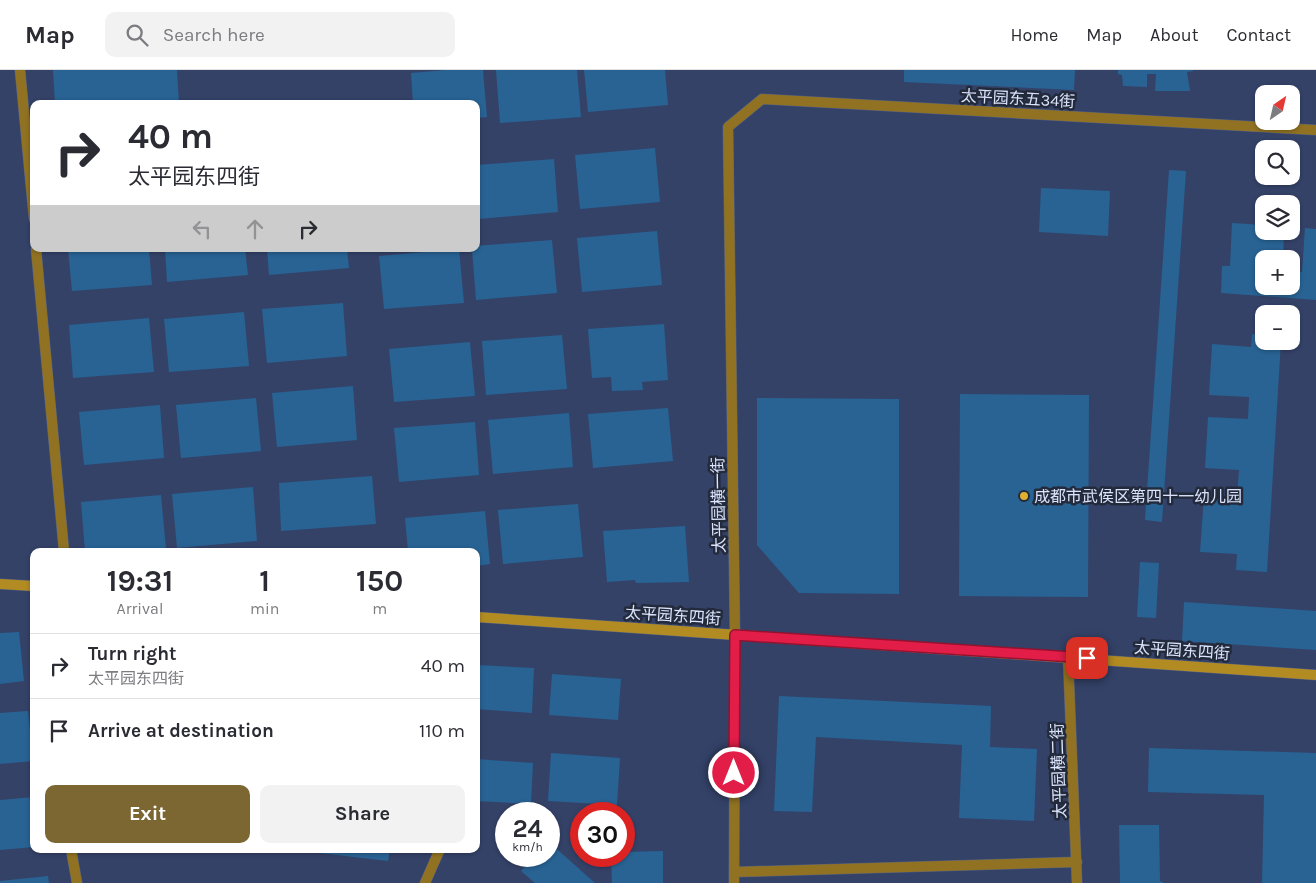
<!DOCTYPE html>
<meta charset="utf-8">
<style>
:root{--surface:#fff;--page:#f2f2f3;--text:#2b2b33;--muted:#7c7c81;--line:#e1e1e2;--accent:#7c6733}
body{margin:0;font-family:Karla,"Noto Sans SC",sans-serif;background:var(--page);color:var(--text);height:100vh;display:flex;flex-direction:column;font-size:19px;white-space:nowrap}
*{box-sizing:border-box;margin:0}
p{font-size:16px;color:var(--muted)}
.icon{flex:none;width:28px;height:28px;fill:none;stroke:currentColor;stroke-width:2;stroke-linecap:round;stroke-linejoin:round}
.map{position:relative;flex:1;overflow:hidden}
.sheet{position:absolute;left:30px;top:478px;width:450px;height:305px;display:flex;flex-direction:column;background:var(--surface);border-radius:10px;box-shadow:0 1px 4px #0004}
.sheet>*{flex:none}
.top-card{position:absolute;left:30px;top:30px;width:450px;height:152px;border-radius:10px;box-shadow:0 1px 4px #0004;background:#fff;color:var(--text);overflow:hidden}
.needle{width:32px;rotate:34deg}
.controls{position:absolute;left:1255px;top:15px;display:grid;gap:10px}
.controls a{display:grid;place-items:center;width:45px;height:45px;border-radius:10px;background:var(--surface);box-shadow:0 1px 4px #0004;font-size:25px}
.speed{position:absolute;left:495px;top:732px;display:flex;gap:10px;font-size:25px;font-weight:700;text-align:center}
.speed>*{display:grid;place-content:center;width:65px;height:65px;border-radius:50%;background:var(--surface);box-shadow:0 1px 4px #0004;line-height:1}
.speed small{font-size:12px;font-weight:400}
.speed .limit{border:8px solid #d22;background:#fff;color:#111}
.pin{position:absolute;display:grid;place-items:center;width:42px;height:42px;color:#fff;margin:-21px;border-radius:10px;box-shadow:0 2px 8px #0006}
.me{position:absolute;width:55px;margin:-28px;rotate:0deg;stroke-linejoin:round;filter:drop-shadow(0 0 4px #0008)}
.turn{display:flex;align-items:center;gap:18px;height:105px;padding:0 15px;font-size:22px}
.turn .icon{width:65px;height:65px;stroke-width:2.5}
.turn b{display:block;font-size:35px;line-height:42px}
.lanes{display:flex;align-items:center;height:48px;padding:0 15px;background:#0003;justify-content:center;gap:25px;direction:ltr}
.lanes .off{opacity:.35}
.eta{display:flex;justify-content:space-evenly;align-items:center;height:85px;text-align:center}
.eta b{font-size:30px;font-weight:700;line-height:35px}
.primary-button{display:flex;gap:10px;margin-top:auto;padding:10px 15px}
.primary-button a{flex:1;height:58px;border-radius:10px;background:var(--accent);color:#fff;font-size:20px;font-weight:700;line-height:58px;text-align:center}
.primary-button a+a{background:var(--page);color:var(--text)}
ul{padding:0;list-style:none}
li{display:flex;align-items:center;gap:15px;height:65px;padding:0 15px;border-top:1px solid var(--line)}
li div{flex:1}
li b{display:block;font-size:19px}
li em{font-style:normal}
header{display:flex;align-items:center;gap:30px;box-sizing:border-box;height:70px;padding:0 25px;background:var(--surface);border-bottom:1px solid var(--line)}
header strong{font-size:24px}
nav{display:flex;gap:28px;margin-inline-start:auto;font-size:18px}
.search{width:350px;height:45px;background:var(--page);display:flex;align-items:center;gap:12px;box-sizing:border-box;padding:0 18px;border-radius:10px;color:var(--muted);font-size:19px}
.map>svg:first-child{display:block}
</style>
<header>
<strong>Map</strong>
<div class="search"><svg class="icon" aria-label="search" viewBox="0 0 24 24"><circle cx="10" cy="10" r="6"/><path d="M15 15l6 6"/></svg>Search here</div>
<nav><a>Home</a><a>Map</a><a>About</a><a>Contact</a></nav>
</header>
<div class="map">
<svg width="1316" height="813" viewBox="0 0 1316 813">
<rect width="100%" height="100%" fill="#344268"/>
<path fill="#286394" d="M53 0H177L179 34H55Z
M446 0H483L487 47 476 48V34H413L411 3Z
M496 0H577L581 47 500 53Z
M584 0H665L668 35 588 42Z
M904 0H1075L1074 20 904 12Z
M1118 0H1193V1L1187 2 1190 21H1155L1156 4H1147V17L1123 16 1122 5 1118 4Z
M655 78 660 132 580 139 575 85Z
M554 89 558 142 478 149 476 95Z
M1169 100 1186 101 1162 452 1145 450Z
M1041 118 1110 121 1108 166 1039 162Z
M1232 153 1264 155V161H1284L1283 189H1264V216H1291V201L1302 202 1305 158 1316 159V230L1221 223 1222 196H1230Z
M657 161 662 215 582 222 577 168Z
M552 170 557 223 476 230 472 179H476V176Z
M68 179H149L152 215 72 221Z
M165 179H245L248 205 167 212Z
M267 179H347L349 198 269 205Z
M459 179 464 233 384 239 379 186Z
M343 233 347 286 267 293 262 239Z
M244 242 249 296 169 302 164 249Z
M149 248 154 302 73 308 69 255Z
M664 254 668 310 642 312 643 320 612 321 611 307 592 308 588 259Z
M1252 264 1264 265V271H1281L1267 502 1236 500 1237 484 1200 482 1204 427 1237 428 1239 400 1205 398 1208 347 1248 349 1249 327 1209 325 1212 274 1251 277Z
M562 265 567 319 486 325 482 271Z
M470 272 475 326 394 332 389 279Z
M353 316 357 370 277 377 272 323Z
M960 324 1089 325 1088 527 959 526Z
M256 328 261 381 181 388 176 335Z
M757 328 899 329V524L799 523 757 475Z
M160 335 164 388 84 395 79 342Z
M668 338 673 391 593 398 588 344Z
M569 343 573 397 493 404 488 350Z
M475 352 479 405 399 412 394 358Z
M372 406 376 454 281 461 279 413Z
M253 417 257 471 177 478 172 424Z
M161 425 166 479 85 481 81 432Z
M578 434 583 487 503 494 498 440Z
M485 441 490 494 476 496V481H408L405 448Z
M685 456 689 512 636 513 635 510 607 512 603 461Z
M1140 492 1159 493 1156 548 1137 547Z
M1184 532 1316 541V580L1182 571Z
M19 562 24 611 0 614V563Z
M476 595 534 598 532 643 476 639Z
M552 604 621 609 618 650 549 645Z
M779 626 991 636 990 677 1037 679 1034 751 959 748 962 675 816 667 812 742 774 741Z
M28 641 33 691 0 694V643Z
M1149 678 1316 683V813H1262L1264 725 1148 722Z
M551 683 620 688 617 735 548 731Z
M476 689 533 693 531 734 476 731Z
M34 727V777L0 780V730Z
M1119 755H1159L1160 811 1164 813H1120Z
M549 772 595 813H535L521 801 534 786H549Z
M155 779H168V781Z
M271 779H287V782Z
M311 779H390L388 791 311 782Z
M663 781V813H612L611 786H624V782Z
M48 806 49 813H0V811Z"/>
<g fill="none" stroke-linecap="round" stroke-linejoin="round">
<defs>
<path id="street" d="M20 0 34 149
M36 179 64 481
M1068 587 1077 813
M71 779 77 813
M734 802 1077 792
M425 813 440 779
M734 813 735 565 728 57 762 29 1316 60"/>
<path id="secondary" d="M0 514 34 516
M476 547 1316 605"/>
</defs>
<use href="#street" stroke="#525f83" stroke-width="11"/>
<use href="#secondary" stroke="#525f83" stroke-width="11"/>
<use href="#street" stroke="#907222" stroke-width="10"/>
<use href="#secondary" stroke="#b28c23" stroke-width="10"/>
</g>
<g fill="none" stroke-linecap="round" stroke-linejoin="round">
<defs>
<path id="route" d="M734 703 735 565 1087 588"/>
</defs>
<use href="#route" stroke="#92132f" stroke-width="12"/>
<use href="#route" stroke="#e11d48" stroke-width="9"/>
</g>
<circle fill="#deb133" stroke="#232a3b" stroke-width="2" cx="1024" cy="426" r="5"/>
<g text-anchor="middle" stroke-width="5" stroke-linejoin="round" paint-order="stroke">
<g font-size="16" fill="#dae4fc" stroke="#232a3b">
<text transform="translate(1018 28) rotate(3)" y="6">太平园东五34街</text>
<text transform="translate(718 435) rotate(-91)" y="6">太平园横一街</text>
<text transform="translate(673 545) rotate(4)" y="6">太平园东四街</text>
<text transform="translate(1182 580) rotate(4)" y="6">太平园东四街</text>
<text transform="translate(1058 701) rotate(-92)" y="6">太平园横二街</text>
</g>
<g font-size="16" fill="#dae4fc" stroke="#232a3b" text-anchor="start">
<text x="1034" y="432">成都市武侯区第四十一幼儿园</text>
</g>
</g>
</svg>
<div class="controls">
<a><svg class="needle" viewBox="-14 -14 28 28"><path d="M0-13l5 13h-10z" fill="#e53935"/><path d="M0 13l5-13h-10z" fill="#7c7c81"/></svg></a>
<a><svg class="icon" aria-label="search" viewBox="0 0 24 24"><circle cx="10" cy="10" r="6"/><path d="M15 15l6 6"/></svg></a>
<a><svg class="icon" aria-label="layers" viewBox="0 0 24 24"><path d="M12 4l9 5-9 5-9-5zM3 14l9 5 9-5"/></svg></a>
<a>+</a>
<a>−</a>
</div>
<div class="speed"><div>24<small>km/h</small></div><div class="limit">30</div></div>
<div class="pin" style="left:1087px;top:588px;background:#d93025"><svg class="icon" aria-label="arrive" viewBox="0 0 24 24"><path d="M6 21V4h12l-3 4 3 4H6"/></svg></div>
<svg class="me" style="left:734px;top:703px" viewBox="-20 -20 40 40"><circle r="17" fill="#e11d48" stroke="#fff" stroke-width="3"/><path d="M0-11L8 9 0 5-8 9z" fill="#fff"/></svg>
<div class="top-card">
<div class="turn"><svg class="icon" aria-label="right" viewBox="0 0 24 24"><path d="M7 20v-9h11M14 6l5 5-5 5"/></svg><div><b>40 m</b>太平园东四街</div></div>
<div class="lanes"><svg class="icon off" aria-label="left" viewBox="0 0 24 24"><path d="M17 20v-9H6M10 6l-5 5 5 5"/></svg><svg class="icon off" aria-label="ahead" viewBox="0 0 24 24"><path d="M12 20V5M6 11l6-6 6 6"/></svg><svg class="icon" aria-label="right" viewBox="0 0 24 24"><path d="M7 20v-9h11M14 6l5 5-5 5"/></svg></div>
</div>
<section class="sheet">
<div class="eta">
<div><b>19:31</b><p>Arrival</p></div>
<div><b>1</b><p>min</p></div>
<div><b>150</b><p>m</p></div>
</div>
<ul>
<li><svg class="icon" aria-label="right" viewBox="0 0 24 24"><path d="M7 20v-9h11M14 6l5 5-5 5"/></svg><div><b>Turn right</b><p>太平园东四街</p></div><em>40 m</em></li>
<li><svg class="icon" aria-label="arrive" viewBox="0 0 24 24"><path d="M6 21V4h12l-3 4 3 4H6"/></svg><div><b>Arrive at destination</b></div><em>110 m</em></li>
</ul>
<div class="primary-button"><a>Exit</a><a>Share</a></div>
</section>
</div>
